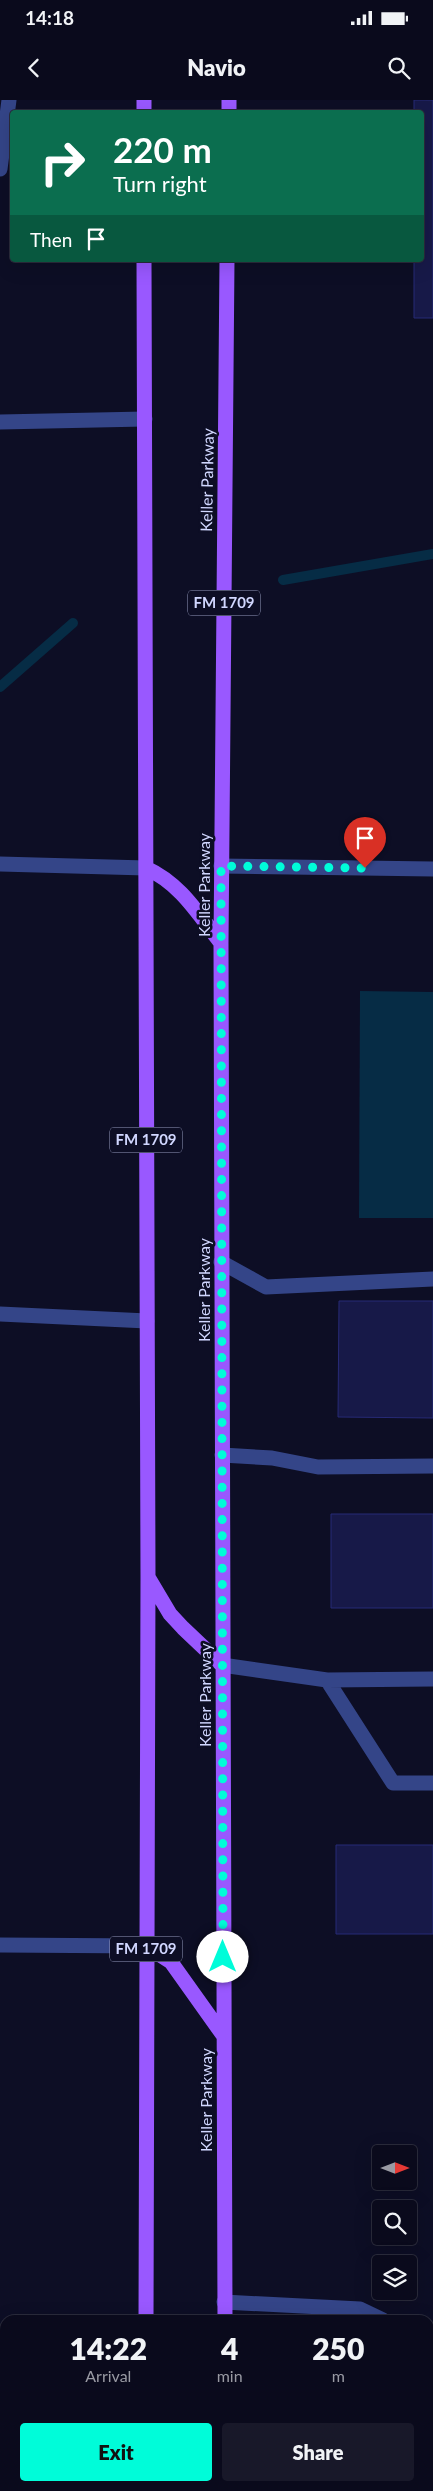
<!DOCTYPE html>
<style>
:root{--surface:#0a0a1c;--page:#181829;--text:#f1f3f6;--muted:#999aa3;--line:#2a2b3b;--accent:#00fcd9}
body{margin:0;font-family:Lato,sans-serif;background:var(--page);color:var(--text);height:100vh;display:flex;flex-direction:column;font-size:19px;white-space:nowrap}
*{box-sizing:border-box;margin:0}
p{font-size:16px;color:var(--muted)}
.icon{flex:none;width:28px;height:28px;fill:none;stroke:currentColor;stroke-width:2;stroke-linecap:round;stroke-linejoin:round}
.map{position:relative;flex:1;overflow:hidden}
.details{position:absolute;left:0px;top:2215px;width:434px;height:176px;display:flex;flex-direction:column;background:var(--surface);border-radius:15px 15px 0 0;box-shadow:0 5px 20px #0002,0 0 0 1px var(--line)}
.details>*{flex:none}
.banner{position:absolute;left:10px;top:10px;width:414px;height:152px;border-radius:5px;box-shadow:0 5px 20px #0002,0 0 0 1px var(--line);background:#0b6e4f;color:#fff;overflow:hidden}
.needle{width:32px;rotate:90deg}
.controls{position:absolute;left:372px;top:2045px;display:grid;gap:10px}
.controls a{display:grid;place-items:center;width:45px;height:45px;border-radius:5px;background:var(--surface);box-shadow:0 5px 20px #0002,0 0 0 1px var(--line);font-size:25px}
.pin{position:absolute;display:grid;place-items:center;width:42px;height:42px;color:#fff;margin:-51px -21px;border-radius:50% 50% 50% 0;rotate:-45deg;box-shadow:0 0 5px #0007}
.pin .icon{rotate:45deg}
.me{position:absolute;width:55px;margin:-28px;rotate:0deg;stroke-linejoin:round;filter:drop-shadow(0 0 4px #0008)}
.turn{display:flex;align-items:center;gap:18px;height:105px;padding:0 20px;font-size:22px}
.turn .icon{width:65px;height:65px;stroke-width:2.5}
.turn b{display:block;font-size:35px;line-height:42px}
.then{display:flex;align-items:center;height:48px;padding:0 20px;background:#0003;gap:10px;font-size:19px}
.eta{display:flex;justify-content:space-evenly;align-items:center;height:85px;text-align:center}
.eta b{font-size:30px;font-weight:800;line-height:35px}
.cta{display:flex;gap:10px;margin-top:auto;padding:10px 20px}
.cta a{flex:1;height:58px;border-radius:5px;background:var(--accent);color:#111;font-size:20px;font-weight:800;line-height:58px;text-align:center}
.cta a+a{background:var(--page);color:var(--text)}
.status{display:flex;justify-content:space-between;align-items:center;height:35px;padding:0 25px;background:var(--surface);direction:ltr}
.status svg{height:14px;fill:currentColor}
header{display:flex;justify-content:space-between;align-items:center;height:65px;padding:0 20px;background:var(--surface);font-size:22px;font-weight:800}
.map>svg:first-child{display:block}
</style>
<div class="status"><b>14:18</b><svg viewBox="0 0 49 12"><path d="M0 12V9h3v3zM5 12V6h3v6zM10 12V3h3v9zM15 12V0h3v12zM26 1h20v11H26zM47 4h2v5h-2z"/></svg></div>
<header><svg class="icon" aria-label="back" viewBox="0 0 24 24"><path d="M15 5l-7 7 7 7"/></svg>Navio<svg class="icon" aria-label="search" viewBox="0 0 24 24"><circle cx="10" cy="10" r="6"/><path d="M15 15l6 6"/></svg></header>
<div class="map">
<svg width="433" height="2391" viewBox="0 0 433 2391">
<rect width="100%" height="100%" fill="#0d0e25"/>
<path fill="#062c45" d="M360 891 433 892V1118H359Z"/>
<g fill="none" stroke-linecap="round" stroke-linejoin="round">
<path stroke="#062c45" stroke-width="10" d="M283 480 433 454
M0 587 73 523"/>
</g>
<path fill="#171948" stroke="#272a76" d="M414 0H433V218H414V160H421V12H414Z
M339 1201H433V1318L338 1317Z
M331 1414H433V1508H331Z
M336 1745H433V1834H336Z
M431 2273H433V2352H431Z"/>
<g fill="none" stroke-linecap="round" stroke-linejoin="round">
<path stroke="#344588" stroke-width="15" d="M0 69 9 0
M0 322 145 319
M0 764 146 768
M221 766 433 769
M221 1162 266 1187 433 1179
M0 1214 147 1221
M222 1355 272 1358 318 1367 433 1366
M222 1565 327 1580 433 1579
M327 1580 393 1683H433
M0 1845 146 1846
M224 2202 360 2209 383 2220
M429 2241 433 2242
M0 2281H5
M429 2382H433
M385 2386V2391"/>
<path stroke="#9958ff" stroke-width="15" d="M144 0V12
M229 12V0
M144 160 148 1477 146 2220
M146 768C181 784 198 814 221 843
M148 1477 170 1514 183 1528 222 1565
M146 1846 171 1862 223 1935
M225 2220 221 843 227 160
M150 2386V2391
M230 2386V2391"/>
</g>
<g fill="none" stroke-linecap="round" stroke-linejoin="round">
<path stroke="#00fcd9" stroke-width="9" stroke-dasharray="0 16.2" d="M223 1857 221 766 365 768"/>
</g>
<g text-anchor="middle" stroke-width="5" stroke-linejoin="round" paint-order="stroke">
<g fill="#0d0e25" stroke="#969bbe" stroke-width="1">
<rect x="188" y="490.5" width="72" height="25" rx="4"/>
<rect x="110" y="1027.5" width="72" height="25" rx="4"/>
<rect x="110" y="1836.5" width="72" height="25" rx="4"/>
</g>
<g font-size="15" font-weight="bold" fill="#d1d7ff">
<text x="224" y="508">FM 1709</text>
<text x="146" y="1045">FM 1709</text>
<text x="146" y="1854">FM 1709</text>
</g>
<g font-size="16" fill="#d1d7ff" stroke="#0d0e25">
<text transform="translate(207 380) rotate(-89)" y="6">Keller Parkway</text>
<text transform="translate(204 785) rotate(-90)" y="6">Keller Parkway</text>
<text transform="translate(204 1190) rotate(-90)" y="6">Keller Parkway</text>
<text transform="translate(205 1595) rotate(-90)" y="6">Keller Parkway</text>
<text transform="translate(206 2000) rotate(-90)" y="6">Keller Parkway</text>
</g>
</g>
</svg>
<div class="controls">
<a><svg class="needle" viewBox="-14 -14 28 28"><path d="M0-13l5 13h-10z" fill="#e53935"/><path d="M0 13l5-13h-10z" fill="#999aa3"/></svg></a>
<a><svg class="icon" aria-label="search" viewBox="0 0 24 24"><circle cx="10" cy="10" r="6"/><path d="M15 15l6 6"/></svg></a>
<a><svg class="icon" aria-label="layers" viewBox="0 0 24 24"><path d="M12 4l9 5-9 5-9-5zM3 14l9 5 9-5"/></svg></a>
</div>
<div class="pin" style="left:365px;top:768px;background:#d93025"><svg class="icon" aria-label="arrive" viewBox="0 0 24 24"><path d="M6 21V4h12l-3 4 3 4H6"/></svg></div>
<svg class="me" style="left:223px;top:1857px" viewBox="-20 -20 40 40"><circle r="19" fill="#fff"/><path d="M0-13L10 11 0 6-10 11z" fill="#00fcd9"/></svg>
<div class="banner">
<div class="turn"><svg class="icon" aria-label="right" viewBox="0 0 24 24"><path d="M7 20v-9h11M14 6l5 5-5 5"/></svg><div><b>220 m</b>Turn right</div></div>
<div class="then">Then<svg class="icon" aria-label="arrive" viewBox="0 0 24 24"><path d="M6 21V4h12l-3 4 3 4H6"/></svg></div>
</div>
<section class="details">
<div class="eta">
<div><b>14:22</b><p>Arrival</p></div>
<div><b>4</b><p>min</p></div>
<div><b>250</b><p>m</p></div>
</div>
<div class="cta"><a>Exit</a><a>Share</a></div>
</section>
</div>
